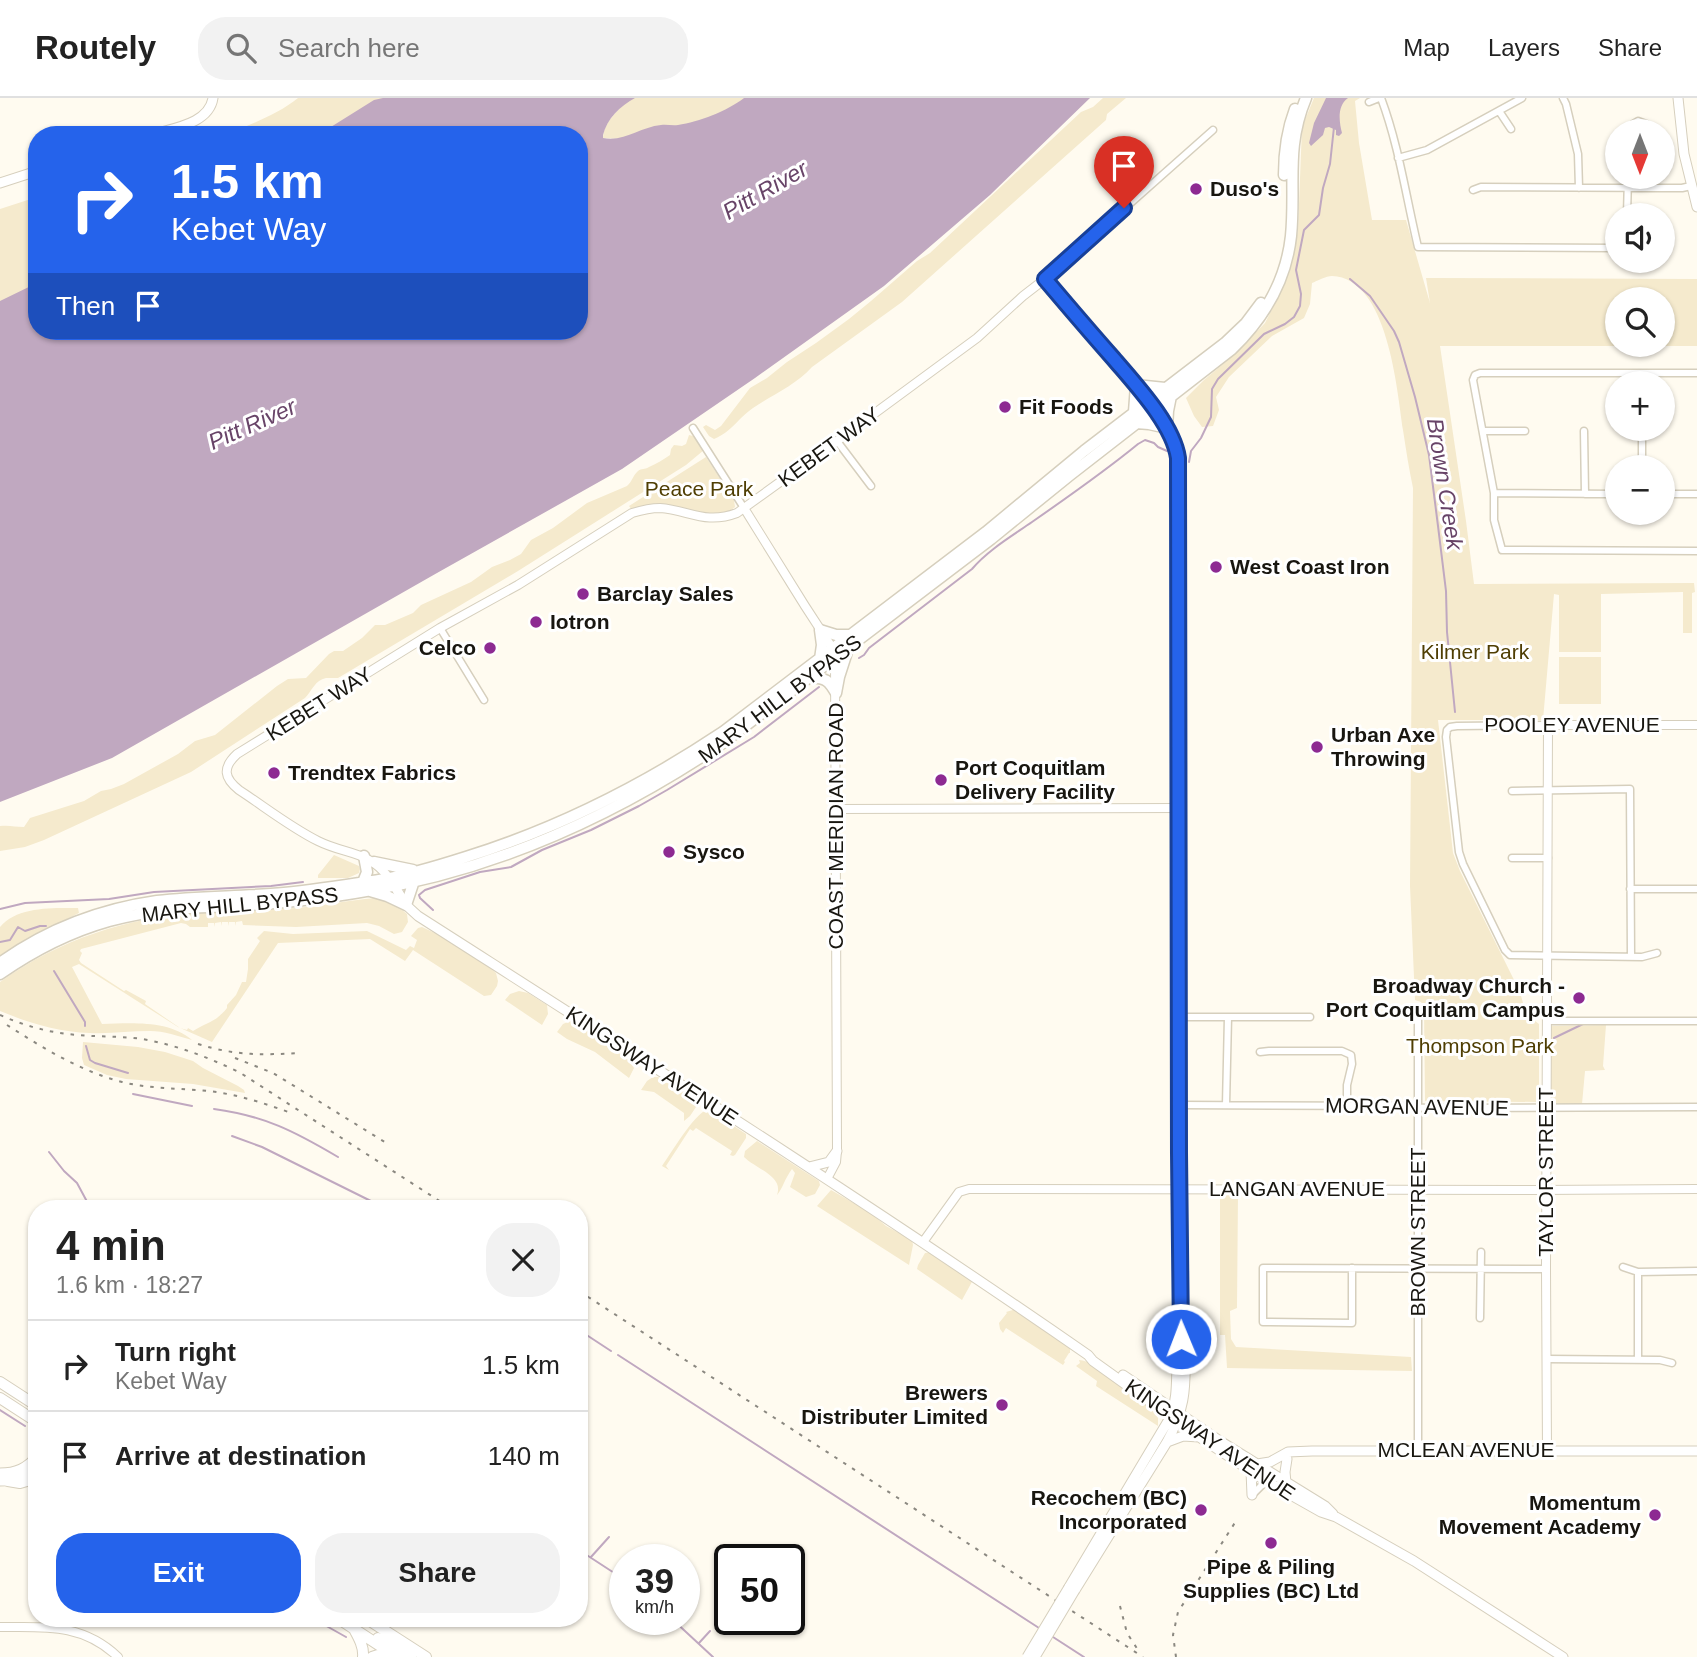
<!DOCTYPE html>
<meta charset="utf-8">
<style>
:root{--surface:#fff;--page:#f2f2f2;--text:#222;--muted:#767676;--line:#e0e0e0;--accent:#2563eb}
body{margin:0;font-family:Arial,sans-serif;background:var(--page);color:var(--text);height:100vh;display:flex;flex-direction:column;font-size:26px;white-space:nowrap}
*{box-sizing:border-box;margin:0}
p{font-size:23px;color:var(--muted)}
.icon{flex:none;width:38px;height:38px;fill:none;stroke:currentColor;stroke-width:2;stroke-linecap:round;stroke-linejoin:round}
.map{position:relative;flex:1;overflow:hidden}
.panel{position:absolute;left:28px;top:1102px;width:560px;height:427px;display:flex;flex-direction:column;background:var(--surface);border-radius:28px;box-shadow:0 2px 5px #0004}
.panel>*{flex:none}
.guide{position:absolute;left:28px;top:28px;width:560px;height:214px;border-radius:28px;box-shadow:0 2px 5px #0004;background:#2563eb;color:#fff;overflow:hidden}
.needle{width:46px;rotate:180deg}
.controls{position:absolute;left:1605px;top:21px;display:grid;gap:14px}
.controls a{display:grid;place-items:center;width:70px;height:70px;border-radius:50%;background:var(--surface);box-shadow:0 2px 5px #0004;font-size:35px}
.speed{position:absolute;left:609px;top:1446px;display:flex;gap:14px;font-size:35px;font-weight:700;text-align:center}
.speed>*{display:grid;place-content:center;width:91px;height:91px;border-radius:50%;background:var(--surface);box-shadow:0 2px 5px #0004;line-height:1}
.speed small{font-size:18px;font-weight:400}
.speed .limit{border:4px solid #111;border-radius:10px;background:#fff;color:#111}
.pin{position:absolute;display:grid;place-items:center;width:60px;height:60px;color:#fff;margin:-72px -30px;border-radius:50% 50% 50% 0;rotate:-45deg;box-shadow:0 0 7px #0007}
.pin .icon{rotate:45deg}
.me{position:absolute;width:77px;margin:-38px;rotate:359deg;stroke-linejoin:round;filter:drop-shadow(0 0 5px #0008)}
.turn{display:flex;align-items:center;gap:24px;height:147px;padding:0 28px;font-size:32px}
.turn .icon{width:91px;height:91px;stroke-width:2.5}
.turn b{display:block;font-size:49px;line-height:60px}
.then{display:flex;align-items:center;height:66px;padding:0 28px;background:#0003;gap:14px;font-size:26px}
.round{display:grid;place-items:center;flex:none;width:74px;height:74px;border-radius:28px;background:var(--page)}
.head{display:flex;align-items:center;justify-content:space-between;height:119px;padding:0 28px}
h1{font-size:42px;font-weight:700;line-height:52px}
.cta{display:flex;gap:14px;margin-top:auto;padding:14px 28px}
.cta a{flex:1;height:80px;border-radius:28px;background:var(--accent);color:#fff;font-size:28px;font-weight:700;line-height:80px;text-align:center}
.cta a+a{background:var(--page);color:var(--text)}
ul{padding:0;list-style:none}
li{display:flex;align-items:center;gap:21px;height:91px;padding:0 28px;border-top:2px solid var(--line)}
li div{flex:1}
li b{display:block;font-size:26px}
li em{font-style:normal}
header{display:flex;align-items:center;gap:42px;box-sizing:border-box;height:98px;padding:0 35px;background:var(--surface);border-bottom:2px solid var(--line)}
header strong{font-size:33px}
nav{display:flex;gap:38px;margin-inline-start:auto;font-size:24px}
.search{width:490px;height:63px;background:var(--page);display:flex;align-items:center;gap:18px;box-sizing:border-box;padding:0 24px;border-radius:28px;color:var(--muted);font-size:26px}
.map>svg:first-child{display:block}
</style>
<header>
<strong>Routely</strong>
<div class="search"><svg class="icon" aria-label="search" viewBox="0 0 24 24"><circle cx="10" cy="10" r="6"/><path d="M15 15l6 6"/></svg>Search here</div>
<nav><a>Map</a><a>Layers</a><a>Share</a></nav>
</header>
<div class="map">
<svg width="1697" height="1559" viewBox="0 0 1697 1559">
<rect width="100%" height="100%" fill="#fffbf0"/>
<path fill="#f5eacd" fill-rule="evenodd" d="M298 0H398L336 37H224C249 27 277 17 298 0Z
M629 0H764L670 34 620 41 603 40C604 22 619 13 629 0Z
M1103 0H1126L1107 16 1106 22 902 204 812 269C796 287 772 297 753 310 738 320 733 333 714 341L709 338 703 329 706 327 715 332 721 328 750 290 767 280 787 264 816 245 849 221 871 203 917 163 930 155 1081 14 1093 9Z
M1314 0H1360L1355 3 1359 45 1372 122H1406L1430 205 1426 180 1697 181V248H1440L1466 423 1474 486 1694 485 1695 494 1692 495V535H1683V494L1601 496V554H1559V497L1554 496 1543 622H1438L1453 755 1460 773 1520 894 1526 916 1539 926V1004L1425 1003 1424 909 1421 904 1415 902 1410 788 1413 390C1409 371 1406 352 1403 332 1397 291 1388 180 1332 178 1326 178 1317 183 1312 185L1310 206 1304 220 1272 238 1229 279 1216 299 1219 312 1213 328 1202 329 1194 318 1186 300 1204 282 1235 256 1265 225 1284 187 1290 171 1298 132 1302 29ZM1617 201H1662L1663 223 1664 230 1662 233V247H1617Z
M37 99V196L0 215V111Z
M689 337 697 339 704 352 686 367 518 473 338 580C334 580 330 580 326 580 315 582 312 593 305 600L191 674 44 742 25 749 0 753V728C10 727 15 729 24 729L30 720 84 703 101 693 111 691 124 686 178 656 195 643 215 637 277 588 288 581 306 580 329 556 334 553H343L362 540 375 527H385L413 515 421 507 471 484 492 469 510 462 521 456 531 442 553 430 587 405 627 388C632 384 633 377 638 373 642 370 644 372 649 369 656 366 663 362 670 357L671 351 674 347 682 348 686 346Z
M706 359 734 402 735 409C714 428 678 404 653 406 646 406 638 410 632 412L629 408Z
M1559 559H1601V606H1559Z
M334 757 359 768 360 771 359 775 348 780H318V777Z
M375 800 394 805 407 816 408 824 402 834 394 836 379 828 367 825 296 829 243 827 242 823 236 824V828L235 824H229V828L228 824H222V828L221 824 215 825V829L214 825H208V829H190L186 826 181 825 81 851 80 853 82 855 79 862 81 865 124 893 126 892 146 903 145 906 180 930 187 932 188 930 193 933C207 924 215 925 227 910V907L236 897 242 884H246L248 871V861L260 843 257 840 264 833 293 836 367 833 406 852 410 848 414 850 417 842 411 838 418 830 422 829 439 837 489 869 496 875 498 883 497 888 491 897 484 898 413 852 405 863 370 841 278 845 212 944 178 929 79 866 72 869 102 926C132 925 169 922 192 942 178 938 164 933 150 933 130 933 110 936 90 935 58 934 29 925 0 913V884C60 841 127 820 199 814 231 812 264 812 296 810 322 808 349 802 375 800Z
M78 810 79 815 35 837 0 858V829C17 808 54 810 78 810Z
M519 893 528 895 547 907 548 916 542 927 505 902 510 896Z
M570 923 575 925 623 955 634 970 629 980 595 954 567 941 557 934 563 926Z
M1606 927 1603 968 1605 972 1585 973 1582 1006 1551 1005V928Z
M83 944 138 949 165 954 193 963 203 970 238 988 244 992 245 995 193 986 126 981 107 977 84 967 82 960Z
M653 979H658C671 987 689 995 696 1009L690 1018 684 1023V1015L654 994 641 992 647 983Z
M708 1011 746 1036V1040L735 1057 733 1058 730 1057 732 1053 696 1030 693 1033 690 1031 666 1068 669 1072 662 1068C672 1054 693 1017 708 1011Z
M757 1043 819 1083 820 1087 815 1096 806 1099 790 1089 795 1075 792 1071C785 1080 782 1092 777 1097 784 1078 756 1071 744 1059L745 1053Z
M831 1092 871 1115 886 1128 912 1142 913 1147 909 1167 817 1108Z
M1220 1096H1238L1237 1210 1230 1213 1231 1241 1236 1249 1411 1259 1412 1273 1227 1270 1225 1237H1220Z
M931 1154 973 1182 962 1202 917 1171 918 1167 925 1155Z
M1016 1211 1070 1250V1255H1069L1064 1263 1065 1264 1063 1267 1006 1230 1003 1235 1000 1231 999 1225 1007 1215 1006 1214Z
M1079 1262C1097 1262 1138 1301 1154 1314L1158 1320V1328L1096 1288 1097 1283 1076 1268 1080 1265Z"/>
<path fill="#c0a8c0" d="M383 0H635C620 8 607 21 603 37V40C625 44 640 29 661 27 667 26 672 28 678 27 699 24 727 13 744 0H1090L990 97 884 188 755 280 622 371 437 475 112 660 0 704V203L37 185V233H579V37H318L374 2Z
M1326 0H1348C1337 8 1339 23 1342 35L1339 38 1336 37V32L1329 29 1325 30 1323 37 1311 48 1309 45 1314 25Z"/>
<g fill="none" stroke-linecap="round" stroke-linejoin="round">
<path stroke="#c0a8c0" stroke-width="2" d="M1350 181 1370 198 1394 233 1399 244 1415 299 1429 357 1438 428 1446 493 1447 534 1455 614
M1189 364 1191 353 1201 340 1211 319 1212 291 1218 281 1264 236 1285 226 1294 219 1300 208 1301 196 1296 172 1304 132 1319 117 1323 90 1330 66 1334 29
M859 560 864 557 869 550 972 471C988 452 1012 438 1032 424 1068 399 1104 374 1138 346L1145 342 1154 345 1158 349 1167 353
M0 811 25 805 109 801 154 794 271 788 303 784
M433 812 420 800 419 797 425 792 480 774 511 769 542 752 591 732 639 708 667 692 754 639 819 589
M0 844 10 842 18 829 25 833 40 828H46
M54 873 85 924V928
M1554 940 1583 926
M86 948 90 962 95 965 128 975
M133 996 192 1008
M214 1011C265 1018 294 1033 338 1059
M232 1038 262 1049 387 1111
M49 1054 64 1073 77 1085 91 1111
M579 1232 611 1253
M618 1257 1039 1530
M0 1312 25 1328
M579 1452 625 1482
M591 1459 609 1439
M314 1521 346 1539
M672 1521 713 1559
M1053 1539 1084 1559
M699 1545 710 1533"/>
<defs>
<path id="minor" d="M1381 0C1399 48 1406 99 1418 149L1617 150
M1563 0 1566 6 1578 56 1579 90
M1369 4 1379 0
M1499 13 1511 31
M1633 33V26L1638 23 1646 26V31L1643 33
M1398 60 1427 52 1522 0
M1473 92 1481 89 1682 90 1691 88
M1627 117 1628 79
M1045 181 1213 32
M1697 275H1480L1475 277 1473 282 1494 395V422L1502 452 1697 453
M693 330 744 410
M1483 333H1525
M1584 333 1585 396
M1642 333V369
M837 343 871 388
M1494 395 1617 396
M1662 396H1697
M440 530 484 602
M1548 627 1457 628 1450 629 1447 632 1446 639 1459 754 1463 766 1505 852 1510 857 1642 859 1657 855
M1512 693 1630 691 1631 859
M1512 760H1548
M1630 791H1697
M1418 915V1353
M1179 919H1310
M1547 923H1697
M1260 954 1269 953H1342L1351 957 1352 966 1347 987V1008
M1179 1007 1410 1008 1425 1010 1697 1009
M1226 1007 1228 919
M1623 1169 1638 1174 1697 1173
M1352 1170V1225L1263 1224V1170L1546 1171
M1480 1220 1481 1154
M1547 1261 1660 1262 1672 1265
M1638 1262V1174
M1252 1397 1266 1383"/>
<path id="tertiary" d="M744 410 805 508 833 551 835 561 837 1053 836 1064 827 1081
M836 711 1179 710
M389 780C368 752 346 757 318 743 290 729 265 709 239 692 224 680 222 670 237 656L440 530 518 487 632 415C642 412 650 410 660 410 689 412 705 427 737 415L837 343 977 240 1023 198 1045 181 1136 287 1148 303
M923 1144 959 1094 969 1091 1537 1092 1697 1091
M1547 1352 1546 1171 1548 627H1697
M0 1529C44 1529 83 1525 118 1559"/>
<path id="secondary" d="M1678 0 1684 56 1697 109
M151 37C173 30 209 26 213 0
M0 85 37 73
M392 784 406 807 418 818C643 962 869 1105 1088 1257L1093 1263 1199 1339 1266 1383 1321 1414 1336 1419 1414 1463 1563 1559
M809 1069 829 1064 837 1053
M1123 1277 1220 1343 1325 1408 1333 1416
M1167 1344 1183 1338 1199 1339
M1257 1366 1270 1364 1288 1354 1312 1353H1697
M1251 1373 1252 1397
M0 1375C16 1375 27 1370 37 1358
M0 1383C15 1383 25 1380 37 1371
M1286 1385 1285 1374 1287 1361
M1069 1489 1171 1318C1180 1293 1174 1268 1180 1243
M1075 1492 1167 1344C1184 1313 1186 1293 1185 1258 1184 1249 1181 1240 1180 1231L1179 366C1177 342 1164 326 1151 307"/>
<path id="primary" d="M0 1284 37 1308
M0 1300 37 1324
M8 1383 20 1385 37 1380
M339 1521 397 1559
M367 1521 426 1559
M354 1531C359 1540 364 1549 363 1559
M378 1540 411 1559
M372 1559 381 1556H392"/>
<path id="trunk" d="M1284 77C1284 54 1287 32 1295 11
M1134 314 1136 287 1165 290
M1136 325 1149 326 1167 330 1168 313 1171 298
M820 561 822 547 820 532 836 537H851
M811 579C826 581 828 581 836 595
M836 595 839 579 848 551
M374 764 413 772
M363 784 367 774 364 758
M370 793 387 798 406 807 414 783
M0 865C46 832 101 811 157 803 199 798 242 799 284 795 316 792 347 787 379 782 408 777 438 768 466 759 559 730 642 688 723 634L986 434 1084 353 1225 245 1246 225 1261 205
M0 876C33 853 70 834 109 823 155 810 203 809 250 807 289 804 327 800 366 793 496 772 616 717 724 644L991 441 1070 377 1232 251C1264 220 1286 184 1291 138 1296 88 1285 50 1306 0"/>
</defs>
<use href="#minor" stroke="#d6cfbd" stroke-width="9"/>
<use href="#tertiary" stroke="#d6cfbd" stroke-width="10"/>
<use href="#secondary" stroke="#d6cfbd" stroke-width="11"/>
<use href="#primary" stroke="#d6cfbd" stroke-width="12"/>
<use href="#trunk" stroke="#d6cfbd" stroke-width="13"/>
<use href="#minor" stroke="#fff" stroke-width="6"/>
<use href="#tertiary" stroke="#fff" stroke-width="8"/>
<use href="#secondary" stroke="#fff" stroke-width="9"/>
<use href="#primary" stroke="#fff" stroke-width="10"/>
<use href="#trunk" stroke="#fff" stroke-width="10"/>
<path stroke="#8b8880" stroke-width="2" stroke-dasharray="3.5 7" stroke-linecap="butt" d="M0 917C25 928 50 935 78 937 99 939 121 938 142 941 177 947 207 959 239 974L452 1111
M7 927C43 950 80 973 122 984 150 991 179 990 208 993 236 996 264 1005 291 1015
M198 946C237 958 262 957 301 955
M235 960 273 975 388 1046
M579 1193 1143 1559
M1120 1508 1127 1535 1138 1552
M1176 1559 1173 1537 1178 1514 1236 1423"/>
<defs>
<path id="secondary-bridge" d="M1027 1559 1069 1489
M1035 1559 1075 1492"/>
</defs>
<use href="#secondary-bridge" stroke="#d6cfbd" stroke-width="11" stroke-linecap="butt"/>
<use href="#secondary-bridge" stroke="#fff" stroke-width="9"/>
</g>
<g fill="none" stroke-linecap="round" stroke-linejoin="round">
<defs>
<path id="route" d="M1124 110 1045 181C1067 207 1090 234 1113 260 1135 286 1173 326 1178 360L1179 1055 1181 1241"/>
</defs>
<use href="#route" stroke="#184099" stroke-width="18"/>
<use href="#route" stroke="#2563eb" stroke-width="12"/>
</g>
<g fill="#8d2a92" stroke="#fff" stroke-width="2.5">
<circle cx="1196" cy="91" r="7"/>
<circle cx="1005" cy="309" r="7"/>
<circle cx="1216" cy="469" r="7"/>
<circle cx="583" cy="496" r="7"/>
<circle cx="536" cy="524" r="7"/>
<circle cx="490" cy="550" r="7"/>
<circle cx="1317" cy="649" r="7"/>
<circle cx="274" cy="675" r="7"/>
<circle cx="941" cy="682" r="7"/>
<circle cx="669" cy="754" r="7"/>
<circle cx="1579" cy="900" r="7"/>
<circle cx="1002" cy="1307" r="7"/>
<circle cx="1201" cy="1412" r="7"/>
<circle cx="1655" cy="1417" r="7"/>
<circle cx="1271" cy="1445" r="7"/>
</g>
<g text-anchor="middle" stroke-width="6" stroke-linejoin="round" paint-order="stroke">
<g font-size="21" font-weight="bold" fill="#181610" stroke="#fff" text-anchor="start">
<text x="1210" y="98">Duso's</text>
<text x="1019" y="316">Fit Foods</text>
<text x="1230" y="476">West Coast Iron</text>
<text x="597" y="503">Barclay Sales</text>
<text x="550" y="531">Iotron</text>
<text x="476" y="557" text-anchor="end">Celco</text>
<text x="1331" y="644">Urban Axe<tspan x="1331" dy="24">Throwing</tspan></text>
<text x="955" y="677">Port Coquitlam<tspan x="955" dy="24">Delivery Facility</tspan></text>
<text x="288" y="682">Trendtex Fabrics</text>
<text x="683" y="761">Sysco</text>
<text x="1565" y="895" text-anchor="end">Broadway Church -<tspan x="1565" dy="24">Port Coquitlam Campus</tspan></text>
<text x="988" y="1302" text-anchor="end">Brewers<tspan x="988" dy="24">Distributer Limited</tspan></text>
<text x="1187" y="1407" text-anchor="end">Recochem (BC)<tspan x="1187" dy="24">Incorporated</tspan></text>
<text x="1641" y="1412" text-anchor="end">Momentum<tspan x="1641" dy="24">Movement Academy</tspan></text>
<text x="1271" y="1476" text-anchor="middle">Pipe &amp; Piling<tspan x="1271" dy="24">Supplies (BC) Ltd</tspan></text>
</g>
<g font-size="21" fill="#181610" stroke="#fff">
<text transform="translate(829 349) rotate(-36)" y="7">KEBET WAY</text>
<text transform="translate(780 601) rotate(-37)" y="7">MARY HILL BYPASS</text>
<text transform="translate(319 606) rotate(-32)" y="7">KEBET WAY</text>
<text x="1572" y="634">POOLEY AVENUE</text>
<text transform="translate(836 728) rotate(-90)" y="7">COAST MERIDIAN ROAD</text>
<text transform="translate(240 807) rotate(-6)" y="7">MARY HILL BYPASS</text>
<text transform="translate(652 968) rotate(33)" y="7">KINGSWAY AVENUE</text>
<text transform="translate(1417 1009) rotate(1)" y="7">MORGAN AVENUE</text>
<text transform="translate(1546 1074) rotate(-90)" y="7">TAYLOR STREET</text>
<text x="1297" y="1098">LANGAN AVENUE</text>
<text transform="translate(1418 1134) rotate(-90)" y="7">BROWN STREET</text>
<text transform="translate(1210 1342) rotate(34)" y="7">KINGSWAY AVENUE</text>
<text x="1466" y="1359">MCLEAN AVENUE</text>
</g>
<g font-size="21" fill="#4f3e03" stroke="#fff">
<text x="699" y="398">Peace Park</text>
<text x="1475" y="561">Kilmer Park</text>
<text x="1480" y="955">Thompson Park</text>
</g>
<g font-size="23" font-style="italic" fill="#684468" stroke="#fff">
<text transform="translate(765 92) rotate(-30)" y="8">Pitt River</text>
<text transform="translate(252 326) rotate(-24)" y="8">Pitt River</text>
<text transform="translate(1445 386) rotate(81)" y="8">Brown Creek</text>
</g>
</g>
</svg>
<div class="controls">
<a><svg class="needle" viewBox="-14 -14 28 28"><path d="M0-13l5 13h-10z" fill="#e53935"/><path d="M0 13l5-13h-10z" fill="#767676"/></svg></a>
<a><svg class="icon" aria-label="sound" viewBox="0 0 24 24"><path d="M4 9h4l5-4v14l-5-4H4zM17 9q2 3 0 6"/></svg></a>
<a><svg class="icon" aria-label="search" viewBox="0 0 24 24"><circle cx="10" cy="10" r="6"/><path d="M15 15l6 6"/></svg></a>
<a>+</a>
<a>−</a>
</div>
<div class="speed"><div>39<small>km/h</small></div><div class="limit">50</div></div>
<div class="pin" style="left:1124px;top:110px;background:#d93025"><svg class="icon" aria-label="arrive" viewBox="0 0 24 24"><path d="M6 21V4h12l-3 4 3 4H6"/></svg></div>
<svg class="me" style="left:1181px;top:1241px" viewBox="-20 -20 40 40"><circle r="17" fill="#2563eb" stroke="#fff" stroke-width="3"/><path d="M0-11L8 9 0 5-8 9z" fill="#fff"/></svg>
<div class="guide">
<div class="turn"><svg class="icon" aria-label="right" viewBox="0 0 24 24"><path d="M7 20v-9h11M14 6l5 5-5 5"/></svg><div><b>1.5 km</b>Kebet Way</div></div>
<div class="then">Then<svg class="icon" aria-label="arrive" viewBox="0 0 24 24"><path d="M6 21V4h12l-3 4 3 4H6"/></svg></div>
</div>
<section class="panel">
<div class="head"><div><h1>4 min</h1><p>1.6 km · 18:27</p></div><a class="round"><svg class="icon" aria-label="close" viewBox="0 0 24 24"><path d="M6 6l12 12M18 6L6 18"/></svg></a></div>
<ul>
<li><svg class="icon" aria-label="right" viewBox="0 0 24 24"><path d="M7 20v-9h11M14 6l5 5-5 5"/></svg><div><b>Turn right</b><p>Kebet Way</p></div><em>1.5 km</em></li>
<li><svg class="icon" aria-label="arrive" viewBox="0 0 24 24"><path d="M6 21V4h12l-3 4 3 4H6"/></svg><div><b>Arrive at destination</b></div><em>140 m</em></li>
</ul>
<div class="cta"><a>Exit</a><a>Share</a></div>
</section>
</div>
